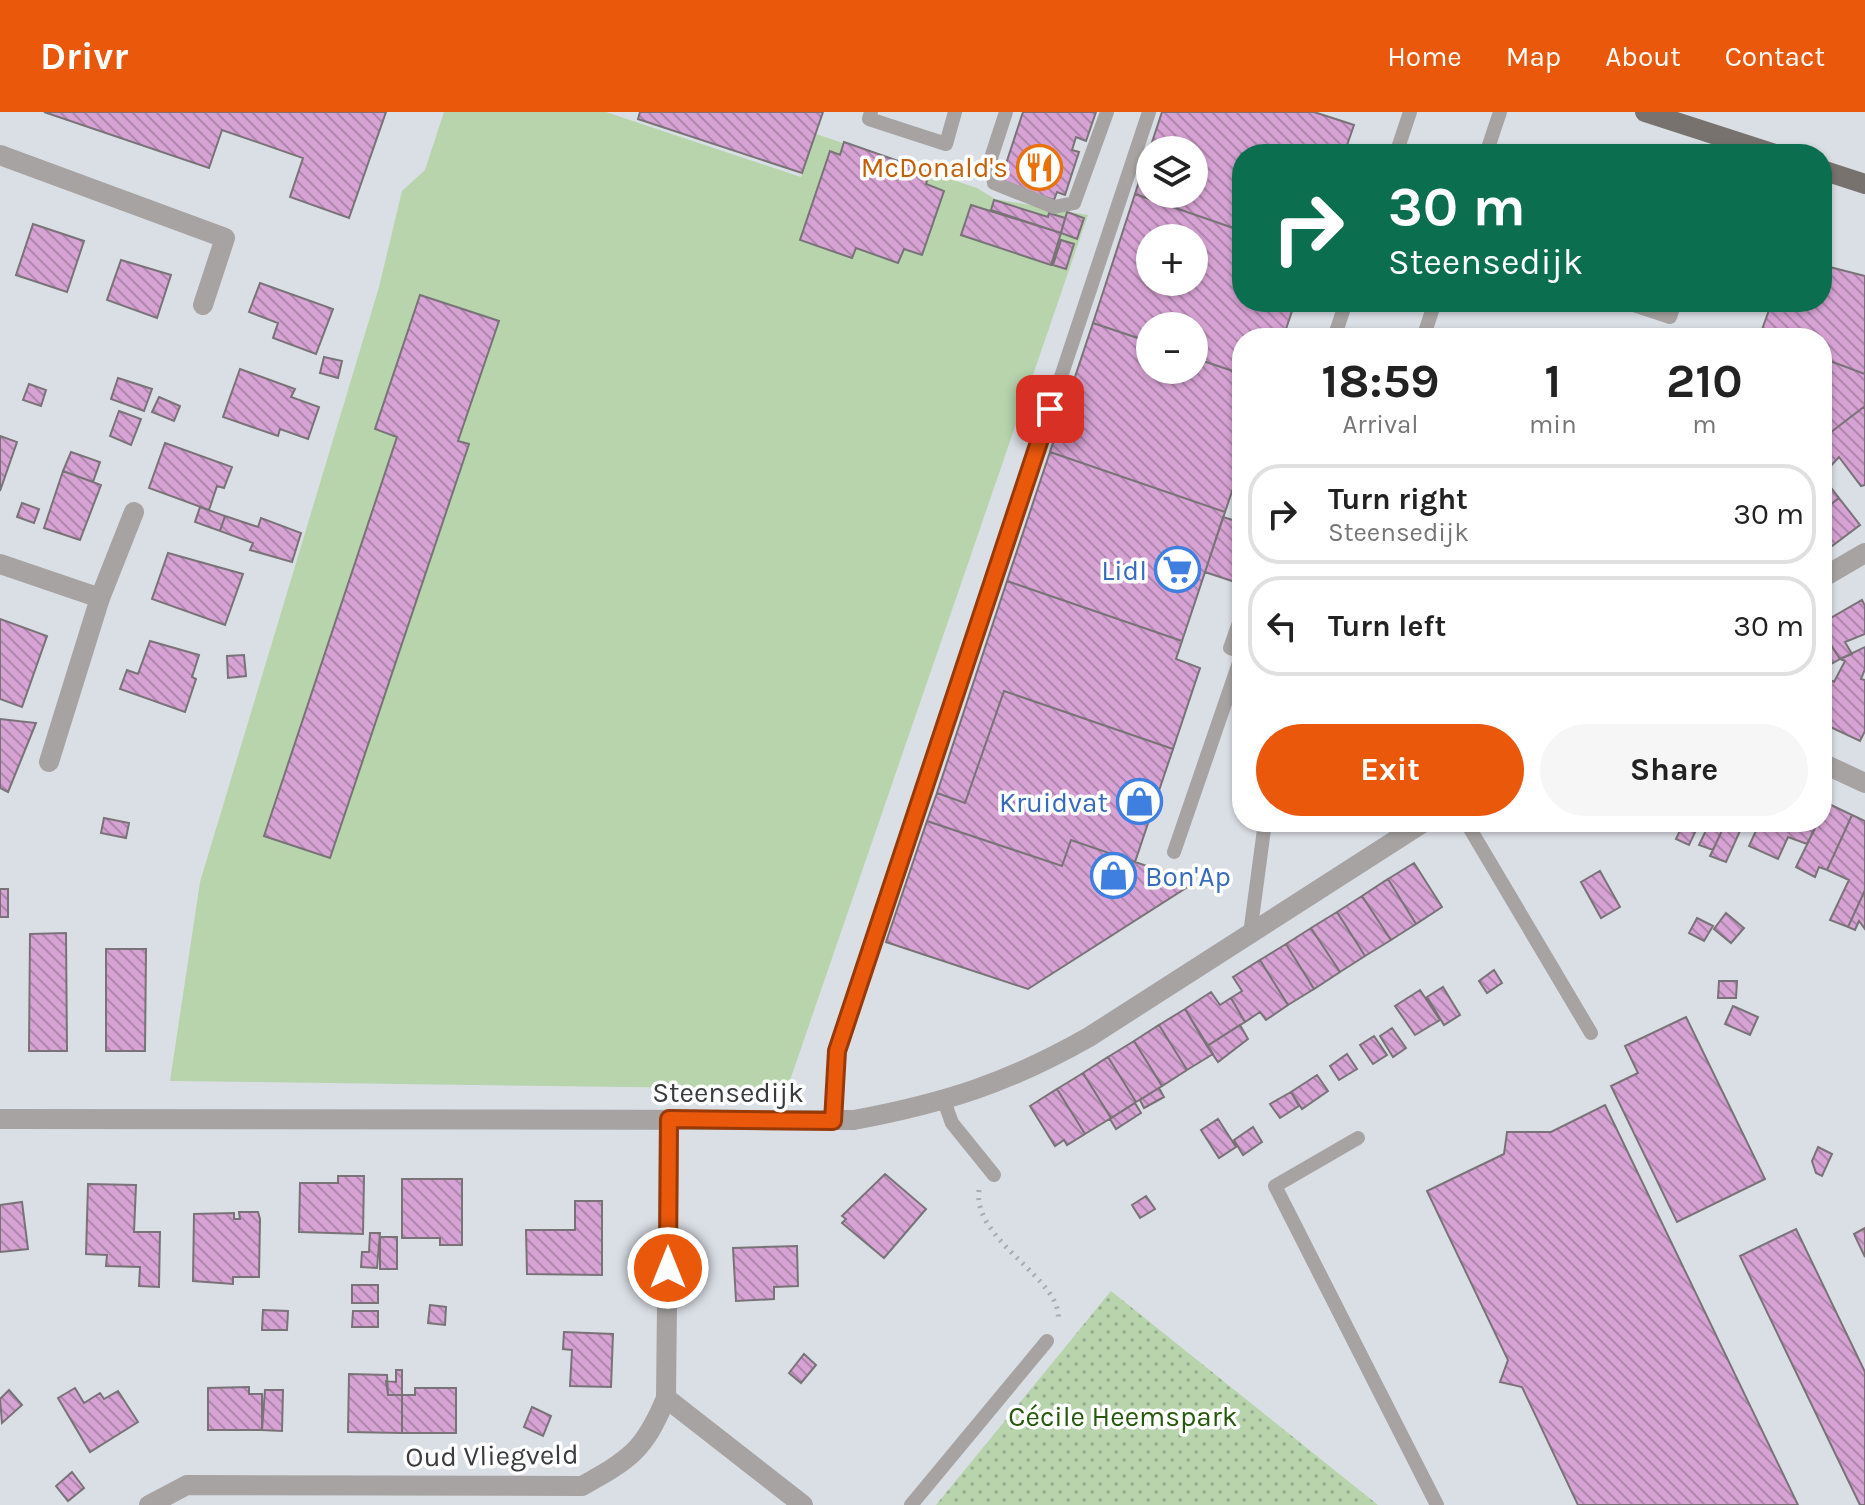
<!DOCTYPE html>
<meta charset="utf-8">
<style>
:root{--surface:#fff;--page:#f6f6f6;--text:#222;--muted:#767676;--line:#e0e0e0;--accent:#ea580c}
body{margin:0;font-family:Karla,sans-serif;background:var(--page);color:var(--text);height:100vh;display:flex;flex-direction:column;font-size:30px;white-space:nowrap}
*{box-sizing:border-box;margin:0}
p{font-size:26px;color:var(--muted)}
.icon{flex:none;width:44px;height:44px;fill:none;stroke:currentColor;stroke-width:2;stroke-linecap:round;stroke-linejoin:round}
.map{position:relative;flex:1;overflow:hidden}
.side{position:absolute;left:1232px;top:216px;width:600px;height:504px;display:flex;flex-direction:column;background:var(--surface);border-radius:32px;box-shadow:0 2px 6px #0004}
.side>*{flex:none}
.hud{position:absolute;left:1232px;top:32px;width:600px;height:168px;border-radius:32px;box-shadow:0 2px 6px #0004;background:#0b6e4f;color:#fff;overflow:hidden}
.tools{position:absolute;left:1136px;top:24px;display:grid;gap:16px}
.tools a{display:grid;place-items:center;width:72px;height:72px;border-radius:50%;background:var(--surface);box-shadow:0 2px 6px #0004;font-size:40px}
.pin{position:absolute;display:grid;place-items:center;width:68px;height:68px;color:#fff;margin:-34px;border-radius:16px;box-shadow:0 4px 12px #0006}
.me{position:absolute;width:88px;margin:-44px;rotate:0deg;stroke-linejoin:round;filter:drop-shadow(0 0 6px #0008)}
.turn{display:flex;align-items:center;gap:28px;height:168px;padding:0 24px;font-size:36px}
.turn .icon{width:104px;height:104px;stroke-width:2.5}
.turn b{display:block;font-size:56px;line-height:68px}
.eta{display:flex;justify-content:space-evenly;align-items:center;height:136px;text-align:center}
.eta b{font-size:48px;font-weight:700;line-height:56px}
.action{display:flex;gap:16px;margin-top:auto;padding:16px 24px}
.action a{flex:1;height:92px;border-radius:48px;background:var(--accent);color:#fff;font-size:32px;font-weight:700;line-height:92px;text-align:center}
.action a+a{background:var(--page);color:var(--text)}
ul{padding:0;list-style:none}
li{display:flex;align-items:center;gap:24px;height:100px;margin:0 16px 12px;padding:0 8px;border:4px solid var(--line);border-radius:32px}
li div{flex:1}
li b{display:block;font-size:30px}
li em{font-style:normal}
header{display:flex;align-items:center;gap:48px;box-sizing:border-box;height:112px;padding:0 40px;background:var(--accent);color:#fff}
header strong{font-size:38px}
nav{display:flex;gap:44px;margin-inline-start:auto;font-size:28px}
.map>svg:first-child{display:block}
</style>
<header>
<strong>Drivr</strong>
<nav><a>Home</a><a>Map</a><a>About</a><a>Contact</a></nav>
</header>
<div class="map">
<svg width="1865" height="1393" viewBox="0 0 1865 1393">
<defs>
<pattern id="park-dots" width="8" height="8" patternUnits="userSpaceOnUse" patternTransform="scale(2)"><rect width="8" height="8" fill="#b7d4ad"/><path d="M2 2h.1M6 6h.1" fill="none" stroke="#96ad8e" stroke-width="1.8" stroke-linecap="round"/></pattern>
<pattern id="building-back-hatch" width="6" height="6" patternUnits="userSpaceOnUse" patternTransform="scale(2)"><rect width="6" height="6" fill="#d7a3d4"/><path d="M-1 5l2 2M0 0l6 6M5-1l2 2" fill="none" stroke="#af86ad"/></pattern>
</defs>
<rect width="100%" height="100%" fill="#dadfe5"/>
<path fill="#b7d4ad" d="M444 0H606L801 65 816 22 977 76 995 87 1088 103 787 977 170 969 200 770 379 175 402 79 425 58Z"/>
<path fill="url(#park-dots)" d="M1111 1179 1378 1393H936Z"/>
<path fill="url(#building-back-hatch)" stroke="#797378" stroke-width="2" fill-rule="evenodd" d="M44 0H386L349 106 290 85 303 46 222 18 209 56Z
M640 0H823L802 61 638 7Z
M1023 0H1096L1086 29 1076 25 1072 38 1079 40 1065 83 1057 80 1054 88 1000 70Z
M1162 0H1314L1354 13 1344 42H1242V119L1135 82ZM1150 38H1194V82H1150Z
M844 30 930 60 926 72 944 79 922 143 904 137 898 151 856 136 852 146 800 128 830 39 840 43Z
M1135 82 1242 119V190H1295L1283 226H1242V262L1194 246V214H1150V230L1093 211ZM1150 126H1194V170H1150Z
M994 88 1048 105 1049 101 1065 106 1061 121 991 98Z
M971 93 1061 121 1051 153 961 123Z
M1067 100 1084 106 1077 127 1061 121Z
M33 112 84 129 67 180 16 163Z
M1061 128 1074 132 1066 157 1053 153Z
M121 148 171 163 157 206 107 188Z
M1822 153 1865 164V262L1822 246V226L1760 223 1772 190H1822Z
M260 171 333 197 316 242 273 226 278 211 249 200Z
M420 183 499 209 458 329 469 332 330 746 264 724 397 325 375 317Z
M1093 211 1150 230V258H1194V246L1242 262V350L1225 400 1050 340Z
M324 245 342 249 338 266 320 261Z
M1822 246 1865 262V294L1822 327Z
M240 257 295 277 291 285 319 295 308 327 280 317 278 324 223 305Z
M118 266 152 277 144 299 111 287Z
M29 272 46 278 41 294 23 288Z
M159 285 180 294 174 309 152 300Z
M1865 294V373L1861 374 1839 345 1828 357 1822 350V327Z
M119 299 141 307 131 333 110 324Z
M0 324 17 330 0 379Z
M165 331 232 355 224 376 217 374 209 398 149 376Z
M71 340 100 350 93 370 63 359Z
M1050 340 1225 400 1182 529 1007 469Z
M63 359 101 373 80 428 44 416Z
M1822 364 1839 386 1822 399Z
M1839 386 1860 413 1824 440 1822 399Z
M22 391 39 397 34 411 17 405Z
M200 395 225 404 220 419 195 410Z
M225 404 258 415 261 406 301 421 292 450 250 438 253 431 220 419Z
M1223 405 1242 411V448L1235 470 1205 460Z
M168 441 243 462 225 513 152 487Z
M1007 469 1182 529 1176 547 1200 556 1173 637 1004 579 965 691 937 681Z
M1862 488 1865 494V522L1845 530 1852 542 1840 547 1822 519V511Z
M0 507 47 524 22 595 0 587Z
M1822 519 1840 547 1822 557Z
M150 529 199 543 192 565 196 567 185 600 120 577 127 558 138 562Z
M1865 535V557L1861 567 1865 568V619L1860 629 1822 611V564L1834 570 1845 549 1840 547Z
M244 543 246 564 228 566 227 544Z
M1004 579 1173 637 1135 750 1071 728 1062 754 927 709 937 681 965 691Z
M0 607 36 611 8 680 0 676Z
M1827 691 1852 703 1827 758 1819 755 1815 765 1796 755 1818 710H1822Z
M1852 703 1865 709V778L1848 815 1830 808 1849 768 1827 758Z
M104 706 129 711 126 726 101 721Z
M927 709 1062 754 1071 728 1191 769 1189 774 1028 877 886 830Z
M1684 710 1699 712 1689 733 1676 727Z
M1710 710H1726L1713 738 1699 733Z
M1726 710H1744L1726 750 1710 744Z
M1818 710 1807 732 1788 725 1778 747 1749 734 1760 710Z
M1414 751 1442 795 1416 812 1388 767Z
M1600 759 1620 795 1601 806 1581 770Z
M1388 767 1416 812 1391 828 1362 784Z
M0 777H8V805H0Z
M1865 778V817L1859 809 1855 818 1848 815Z
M1362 784 1391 828 1365 844 1337 800Z
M1337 800 1365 844 1340 860 1311 816Z
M1726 801 1744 816 1731 831 1714 817Z
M1697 806 1713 814 1704 829 1689 821Z
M1311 816 1340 860 1314 877 1286 832Z
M66 821 67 939H29L30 822Z
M1286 832 1314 877 1288 893 1260 848Z
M106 837H146L145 939H106Z
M1260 848 1288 893 1266 908 1260 900 1245 910 1231 886 1242 879 1233 865Z
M1494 858 1502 871 1487 881 1479 869Z
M1719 869H1737L1736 886H1718Z
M1443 875 1460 903 1444 913 1427 885Z
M1420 878 1440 908 1415 923 1395 894Z
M1211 880 1220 893 1231 886 1245 910 1207 934 1185 897Z
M1733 894 1758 905 1750 923 1725 912Z
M1185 897 1213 942 1187 958 1159 913Z
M1686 905 1765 1067 1677 1110 1611 974 1638 961 1625 934Z
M1159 913 1187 958 1162 974 1134 929Z
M1240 913 1248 927 1218 950 1207 934Z
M1392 916 1406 936 1393 945 1380 924Z
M1374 924 1387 943 1373 952 1360 933Z
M1134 929 1162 974 1136 990 1108 945Z
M1347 942 1357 957 1339 968 1330 954Z
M1108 945 1136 990 1111 1006 1083 961Z
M1083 961 1111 1006 1085 1022 1057 977Z
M1317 963 1328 979 1302 997 1291 980Z
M1159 976 1164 985 1144 996 1140 988Z
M1057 977 1085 1022 1067 1033 1064 1028 1055 1034 1030 994Z
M1291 980 1299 994 1280 1006 1270 992Z
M1135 991 1141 1001 1116 1017 1110 1007Z
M1605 993 1798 1393H1578L1522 1275 1500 1270 1508 1248 1427 1079 1504 1042 1507 1020H1551Z
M1218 1007 1236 1035 1219 1046 1201 1018Z
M1253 1015 1262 1030 1243 1043 1234 1028Z
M1818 1035 1832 1042 1822 1064 1816 1061 1812 1049Z
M885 1062 926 1097 884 1146 842 1111 846 1107 842 1104Z
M338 1064H364L363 1122 299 1120 300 1071H338Z
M402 1067H462V1133H440V1126H402Z
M88 1072 136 1073 134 1120H160L159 1175 139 1174 140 1155 106 1154 107 1143 86 1142Z
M1146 1084 1155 1097 1140 1106 1132 1093Z
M575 1089H602V1163L527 1162 526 1118H575Z
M22 1090 28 1137 0 1140V1093Z
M239 1100H258L260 1107 259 1165H233V1172L193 1169 194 1102 234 1101V1107H240Z
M1865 1116V1145L1854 1122Z
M1796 1117 1865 1260V1393H1860L1740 1144Z
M370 1121H380L377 1156 361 1155 362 1140H369Z
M380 1125H397V1157H380Z
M797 1134 798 1174 774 1175V1187L736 1189 733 1136Z
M352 1173H378V1191H352Z
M430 1193 446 1195 445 1213 428 1211Z
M263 1198 288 1199 287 1218H262Z
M353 1199H378V1215H352Z
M564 1220 613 1222 611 1275 570 1274 572 1238 563 1237Z
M804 1242 816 1253 801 1271 789 1261Z
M396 1258H402V1283H388L386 1269 396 1270Z
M349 1262 387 1263 388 1283H402V1321L348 1320Z
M249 1275V1282H262V1318H208V1276Z
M75 1276 84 1291 100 1281 104 1287 118 1279 138 1310 90 1340 58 1286Z
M415 1276H456V1321H402V1283H415Z
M9 1278 22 1293 2 1311 0 1287Z
M265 1278H283L282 1319 262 1318Z
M532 1295 551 1304 543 1324 524 1315Z
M72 1360 84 1376 68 1389 56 1374Z"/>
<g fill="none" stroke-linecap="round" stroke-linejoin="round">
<path stroke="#a7abb0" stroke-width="5" stroke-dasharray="2 6" stroke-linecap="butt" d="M979 1078C972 1130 1065 1167 1058 1210"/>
<path stroke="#a6a3a2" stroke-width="14" d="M871 0 869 7 946 32 955 0
M1006 0 991 46 994 71 1054 95 1074 91 1107 0
M1396 42 1410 0
M1486 42 1500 0
M1625 190 1670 205 1675 190
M1334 226 1346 190
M1423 226 1435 190
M1242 502 1230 536 1242 540
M1466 710 1591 921
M1174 740 1242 542
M1250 822 1265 710
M944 989 952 1011 994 1063
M833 1009 837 939 1149 0
M1358 1026 1275 1074 1437 1393
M911 1393 1047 1229"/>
<path stroke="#a6a3a2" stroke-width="20" d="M0 43 225 126 203 193
M0 452 100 486
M1822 466 1865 441
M49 650 100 486 134 400
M1822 651 1865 671
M0 1007 854 1008C945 991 1008 971 1089 925L1424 710
M666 1286 803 1393
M149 1393 187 1373 582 1374C630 1347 644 1339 666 1286L669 1007"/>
<path stroke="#78726f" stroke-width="20" d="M1645 0 1775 42
M1822 58 1865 72"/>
</g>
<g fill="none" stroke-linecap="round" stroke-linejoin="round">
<defs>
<path id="route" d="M668 1156 669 1007 833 1009 837 939 1050 297"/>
</defs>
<use href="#route" stroke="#983908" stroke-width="20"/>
<use href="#route" stroke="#ea580c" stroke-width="14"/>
</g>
<defs>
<symbol id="restaurant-ring" viewBox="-11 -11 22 22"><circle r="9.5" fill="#fff" stroke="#e8710a" stroke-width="1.5"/><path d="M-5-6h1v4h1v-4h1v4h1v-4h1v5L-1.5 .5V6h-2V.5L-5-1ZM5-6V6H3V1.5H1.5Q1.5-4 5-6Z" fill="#e8710a"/></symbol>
<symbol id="supermarket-ring" viewBox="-11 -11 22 22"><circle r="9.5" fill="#fff" stroke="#3f7fe0" stroke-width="1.5"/><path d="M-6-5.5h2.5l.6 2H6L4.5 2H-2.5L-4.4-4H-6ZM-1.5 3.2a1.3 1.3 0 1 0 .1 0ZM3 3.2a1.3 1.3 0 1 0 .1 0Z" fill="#3f7fe0"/></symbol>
<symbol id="shop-ring" viewBox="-11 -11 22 22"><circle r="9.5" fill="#fff" stroke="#3f7fe0" stroke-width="1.5"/><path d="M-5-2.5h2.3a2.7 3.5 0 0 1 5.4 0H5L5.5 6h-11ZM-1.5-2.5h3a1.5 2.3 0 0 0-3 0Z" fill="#3f7fe0"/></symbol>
</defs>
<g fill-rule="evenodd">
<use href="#restaurant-ring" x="1014" y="30" width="51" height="51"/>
<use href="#supermarket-ring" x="1152" y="432" width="51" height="51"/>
<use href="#shop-ring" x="1114" y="664" width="51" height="51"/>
<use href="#shop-ring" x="1088" y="738" width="51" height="51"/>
</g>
<g text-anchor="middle" stroke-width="7" stroke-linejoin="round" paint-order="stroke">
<g font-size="28" fill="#c56008" stroke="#fff" text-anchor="end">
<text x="1008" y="65">McDonald's</text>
</g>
<g font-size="28" fill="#366cbe" stroke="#fff" text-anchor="end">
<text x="1147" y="468">Lidl</text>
<text x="1108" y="700">Kruidvat</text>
<text x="1145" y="774" text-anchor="start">Bon'Ap</text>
</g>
<g font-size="28" fill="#3a3b3e" stroke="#fff">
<text x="728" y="990">Steensedijk</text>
<text transform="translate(492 1343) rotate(-1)" y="10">Oud Vliegveld</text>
</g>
<g font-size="28" fill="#26590b" stroke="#fff">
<text x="1123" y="1314">Cécile Heemspark</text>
</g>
</g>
</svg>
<div class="tools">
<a><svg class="icon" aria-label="layers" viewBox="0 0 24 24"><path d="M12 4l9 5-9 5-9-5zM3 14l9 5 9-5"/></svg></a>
<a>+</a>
<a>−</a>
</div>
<div class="pin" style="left:1050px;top:297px;background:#d93025"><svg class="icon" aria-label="arrive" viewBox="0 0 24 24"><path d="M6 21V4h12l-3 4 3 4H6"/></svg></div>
<svg class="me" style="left:668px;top:1156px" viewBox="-20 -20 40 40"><circle r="17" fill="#ea580c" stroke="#fff" stroke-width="3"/><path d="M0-11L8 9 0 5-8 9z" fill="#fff"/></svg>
<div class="hud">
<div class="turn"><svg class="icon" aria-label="right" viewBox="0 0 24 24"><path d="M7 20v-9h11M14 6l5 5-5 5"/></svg><div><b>30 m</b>Steensedijk</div></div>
</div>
<section class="side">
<div class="eta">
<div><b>18:59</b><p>Arrival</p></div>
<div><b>1</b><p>min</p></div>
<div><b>210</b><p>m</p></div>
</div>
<ul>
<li><svg class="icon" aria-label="right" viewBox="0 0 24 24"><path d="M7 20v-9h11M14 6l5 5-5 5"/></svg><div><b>Turn right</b><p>Steensedijk</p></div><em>30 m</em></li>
<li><svg class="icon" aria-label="left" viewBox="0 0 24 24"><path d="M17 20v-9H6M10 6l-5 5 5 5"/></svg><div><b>Turn left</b></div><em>30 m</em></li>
</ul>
<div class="action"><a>Exit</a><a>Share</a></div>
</section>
</div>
